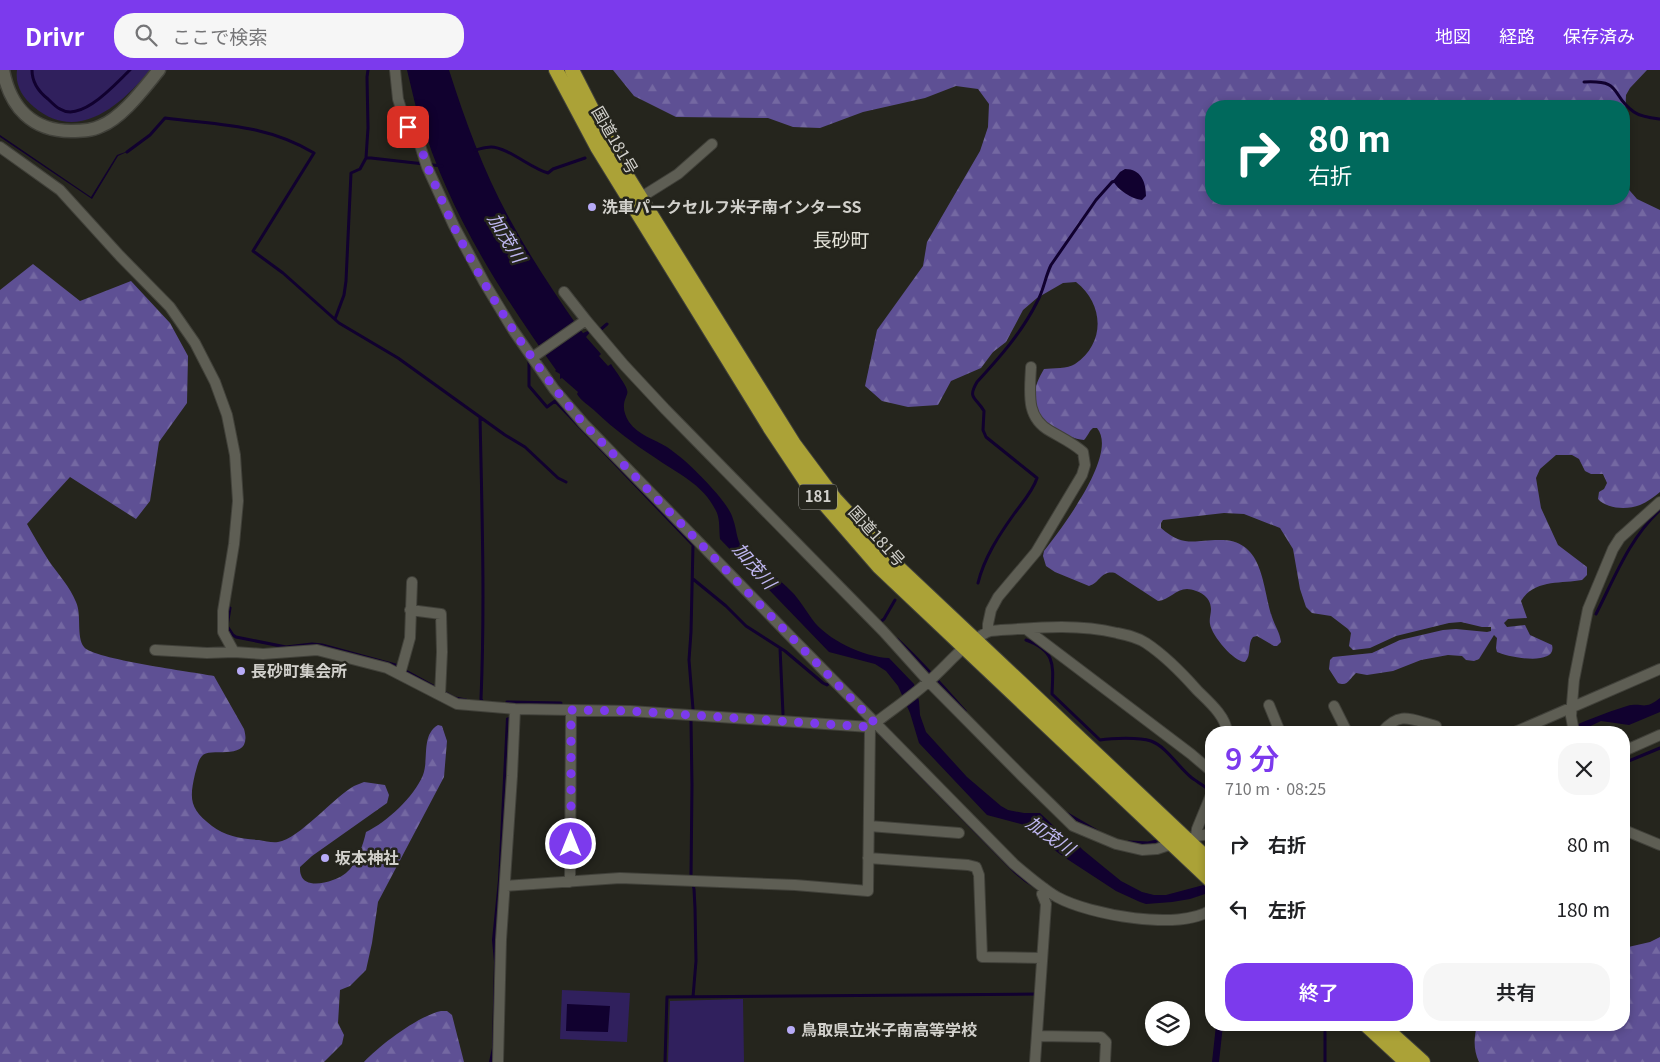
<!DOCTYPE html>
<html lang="ja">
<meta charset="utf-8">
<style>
:root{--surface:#fff;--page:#f6f6f6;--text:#202124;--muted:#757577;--accent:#7c3aed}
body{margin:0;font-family:Georgia,"Noto Sans JP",serif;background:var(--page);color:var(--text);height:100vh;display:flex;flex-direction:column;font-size:19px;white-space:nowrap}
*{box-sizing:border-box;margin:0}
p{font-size:16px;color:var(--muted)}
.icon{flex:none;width:28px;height:28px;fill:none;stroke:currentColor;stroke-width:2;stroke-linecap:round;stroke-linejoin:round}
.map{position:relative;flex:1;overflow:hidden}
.side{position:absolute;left:1205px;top:656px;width:425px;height:305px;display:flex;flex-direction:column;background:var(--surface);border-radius:20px;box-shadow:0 2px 8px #0003}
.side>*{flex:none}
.guide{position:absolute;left:1205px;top:30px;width:425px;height:105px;border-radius:20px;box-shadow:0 2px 8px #0003;background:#00695c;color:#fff;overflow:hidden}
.fabs{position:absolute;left:1145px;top:931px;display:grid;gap:10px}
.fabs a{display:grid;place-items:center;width:45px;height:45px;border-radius:50%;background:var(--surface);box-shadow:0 2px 8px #0003;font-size:25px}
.pin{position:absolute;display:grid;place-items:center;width:42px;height:42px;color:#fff;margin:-21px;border-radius:10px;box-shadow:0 2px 8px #0006}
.me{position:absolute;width:55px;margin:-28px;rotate:0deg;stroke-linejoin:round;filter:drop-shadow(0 0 4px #0008)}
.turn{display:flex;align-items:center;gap:18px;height:105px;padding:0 20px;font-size:22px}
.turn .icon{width:65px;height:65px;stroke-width:2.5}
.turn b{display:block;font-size:35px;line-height:42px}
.round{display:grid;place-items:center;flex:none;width:52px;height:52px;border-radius:20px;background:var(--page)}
.head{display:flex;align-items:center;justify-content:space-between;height:85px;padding:0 20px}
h1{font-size:30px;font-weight:600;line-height:38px;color:var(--accent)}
.button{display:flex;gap:10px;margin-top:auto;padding:10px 20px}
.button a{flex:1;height:58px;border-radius:20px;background:var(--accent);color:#fff;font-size:20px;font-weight:600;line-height:58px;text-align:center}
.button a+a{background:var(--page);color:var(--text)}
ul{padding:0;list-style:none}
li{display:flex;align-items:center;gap:15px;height:65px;padding:0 20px}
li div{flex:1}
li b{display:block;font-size:19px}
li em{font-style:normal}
header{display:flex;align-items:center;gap:30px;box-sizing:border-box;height:70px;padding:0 25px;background:var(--accent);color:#fff}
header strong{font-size:24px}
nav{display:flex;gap:28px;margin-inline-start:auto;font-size:18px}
.search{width:350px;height:45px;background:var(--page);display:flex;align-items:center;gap:12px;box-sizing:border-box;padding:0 18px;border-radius:20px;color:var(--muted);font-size:19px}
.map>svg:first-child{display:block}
</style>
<header>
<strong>Drivr</strong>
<div class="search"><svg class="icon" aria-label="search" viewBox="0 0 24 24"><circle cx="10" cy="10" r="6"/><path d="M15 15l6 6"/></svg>ここで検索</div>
<nav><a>地図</a><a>経路</a><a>保存済み</a></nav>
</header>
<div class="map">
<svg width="1660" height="992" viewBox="0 0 1660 992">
<defs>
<pattern id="forest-firs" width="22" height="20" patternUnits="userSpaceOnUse" patternTransform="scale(1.25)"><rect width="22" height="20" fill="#5e5094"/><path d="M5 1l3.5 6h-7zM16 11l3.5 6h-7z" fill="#7468a2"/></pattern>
</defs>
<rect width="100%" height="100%" fill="#25251d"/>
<path fill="#30205d" d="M17 0H150C121 35 78 74 34 37 22 27 15 15 17 0Z
M562 920 630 923 627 972 560 969Z
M743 929 744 992H668L670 931Z"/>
<path fill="url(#forest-firs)" d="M613 0H1647L1630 18 1626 25 1624 65V36H1211V129H1624V114L1637 129 1660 140V422C1654 427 1647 432 1640 435 1627 440 1607 439 1598 429L1599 422 1604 419 1607 413 1603 404H1591L1585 401 1579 389 1572 385H1556L1540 399 1536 408 1541 438 1558 475 1587 497V505L1582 510C1561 514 1534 509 1521 531L1527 548 1508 549 1504 553 1507 557 1525 555 1530 565 1552 575C1558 597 1507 587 1497 582L1496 578 1497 568 1494 565 1479 589 1474 591 1466 590 1462 586 1448 585 1421 590 1393 601 1367 605 1356 603C1349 609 1348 617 1338 613L1329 599 1330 590 1333 587 1372 583 1400 570 1443 560 1456 559 1487 562 1491 561V557H1482L1461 552 1449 553 1396 566 1370 578 1353 580 1349 576 1351 563 1348 559 1331 546 1312 543 1306 537 1300 519 1293 479 1280 458 1244 444 1224 443 1163 450 1161 453V458C1185 479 1196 469 1223 470 1264 472 1262 516 1272 547 1275 556 1280 563 1281 572L1277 576H1274L1257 566 1253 567C1247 574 1252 585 1245 592 1234 592 1212 566 1210 554 1209 549 1211 544 1211 539 1211 526 1198 520 1187 519 1176 519 1169 530 1158 531L1115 503C1101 500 1100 513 1089 516L1055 502 1046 496 1043 486 1044 481C1061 459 1119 384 1097 358H1093C1089 361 1088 366 1084 370 1066 368 1039 353 1035 334 1032 322 1038 309 1044 299 1053 298 1068 299 1075 294 1106 273 1104 234 1076 212L1063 213 1037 228 1023 240 1006 272 993 282 981 298 951 311 938 335 908 337 882 331 865 316 877 260 923 196 927 172 980 81 988 57 989 34 978 19 956 16 925 28 863 42 820 58 793 57 768 48 676 47 634 26Z
M33 194 80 231 131 211 170 253 188 286 187 333 159 372 150 431 136 449 70 407 27 454C34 466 41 479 49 491 58 504 70 517 76 532 82 545 76 567 84 577 93 589 193 602 214 606L244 659C254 694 210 676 202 686 198 690 197 698 195 704 189 730 190 739 212 756 225 766 242 769 259 770 265 771 272 773 278 772 299 769 334 727 354 716L364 712 385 715 389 725 387 733 312 786 300 797C300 800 300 803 301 805 306 821 337 811 346 803 357 794 363 775 366 762 387 752 414 727 423 705 429 689 421 665 438 655L442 656 447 671 444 707 378 832 372 873 366 900 350 916 340 920 338 953 344 965 342 974 324 992H0V220Z
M1660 867V992H1479C1473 979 1474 968 1477 955H1624V878L1650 872Z
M441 941H447L452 945 464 992H364C380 975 418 946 441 941Z"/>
<path fill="#11012f" d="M407 0H449C465 50 483 100 508 146 529 185 553 221 578 257L583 263 590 260 591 261 586 267 601 284 599 286 608 296 611 294C614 299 627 316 627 320 628 323 627 324 626 327 622 336 624 344 629 352 638 365 654 369 667 377 673 381 679 386 685 391 698 403 729 433 733 449 737 460 736 468 742 478 758 494 778 507 794 524 801 532 806 541 812 549 827 570 864 587 889 588L914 614 919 631 920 645 926 662 967 707 1001 736 1008 740 1024 743H1040L1060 762 1079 776 1083 780 1105 798 1121 811 1142 822 1154 825H1166L1211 813V822L1190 829 1172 832 1146 834 1140 832 1116 821 1064 787 1053 779 1042 765 1031 759 1021 754 987 745 919 673 910 643 898 616 886 601 875 594 829 582 720 469C719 460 720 451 717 443 704 414 678 404 654 387 634 374 614 359 596 342 590 336 581 331 577 324L578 322 562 308 560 309V304L555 301 556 300C500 222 447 139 420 46H418Z
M0 65 91 127 117 85 131 80 118 86 92 129 0 67Z
M1125 99C1141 99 1146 112 1146 126L1142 130C1132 129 1118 120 1113 111L1120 102Z
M1660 628V642L1629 655 1601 651 1578 662H1561C1581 652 1605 643 1627 636 1643 632 1644 641 1660 628Z
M509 647 503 765 496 870 497 889 494 985 492 992H489L492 978 494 892 492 870 498 810 506 648Z
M881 662 1039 821 1025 812 1014 803 879 665Z
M567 934 610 936 608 962 566 961Z
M1216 955H1223L1219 992H1212Z"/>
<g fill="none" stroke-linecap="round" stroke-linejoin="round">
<path stroke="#11012f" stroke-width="3" d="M32 0C32 12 39 22 48 29 51 32 57 38 60 39 82 53 116 13 130 0
M1584 12C1624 10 1609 24 1634 42 1641 47 1651 48 1660 49
M475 80C480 79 486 77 491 77 507 77 532 99 548 103L553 99 585 88
M127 82 150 65 165 48C219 55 265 54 314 83L253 181 283 203 339 253 398 288 505 365 525 377 558 408 566 412
M366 88 368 58 367 7 368 0
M335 249 344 225 346 211 351 103 360 99 366 88H371L442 96
M601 262 600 260 607 254
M529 291V316L547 337 555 331 693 475 691 562 689 590 693 639 691 651 692 715 691 807 694 819 695 838 696 891 693 927
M480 347C482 441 485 535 481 629L482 631
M693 509 726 536 746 556 785 581 823 613 827 615 830 612
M978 513C984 488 999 465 1014 444 1022 433 1033 421 1037 408L986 367 983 360 984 341C976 327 967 329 977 312 1000 287 1022 262 1037 232 1044 220 1045 207 1051 195L1096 130 1112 112 1115 111
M230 538 227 556 233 565 236 567 286 577 312 574 322 575 399 596
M1596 544C1615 507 1629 469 1660 440
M879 553 884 549 895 530
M897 569C922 592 943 616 965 641
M1026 570C1057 581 1053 597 1052 624L1100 670C1112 668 1139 667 1151 671 1167 677 1178 697 1192 708 1198 712 1205 717 1211 721
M780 578 783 644
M404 600 455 628 466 630
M507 632 561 633
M1624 693 1660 678
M1066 743 1097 761
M1129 772 1148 773 1157 771
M1325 962V992
M665 992 667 927 1039 924"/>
<defs>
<path id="minor" d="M395 0 398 29 403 45 408 57 418 69 427 97 454 156 484 212 513 260 554 319 584 354 792 568 1014 794C1028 806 1042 818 1057 827 1090 845 1179 861 1211 840
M0 77 60 120 120 186 170 237 195 273 215 312 227 345 235 385 238 431 234 474 223 541V562L234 582
M635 131 678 104 712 74
M564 222 586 250 624 295 665 339 883 561 929 612 1022 706 1073 756 1116 774 1142 780 1157 779 1196 766 1211 764
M533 287 586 250
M410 540 441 544 442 582 440 625
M1026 559 1191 684 1211 701
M988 562V554L991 540 998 527 1036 482 1082 405 1085 395 1083 382C1073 373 1062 368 1050 361 1025 347 1030 322 1031 297
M155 580 207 583 234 582 263 584 317 580 387 598 457 634 515 639 630 641 870 657C889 642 910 628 928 612 949 594 964 572 990 561 1033 558 1075 553 1117 563 1127 565 1137 567 1146 573 1164 585 1182 603 1197 620 1208 631 1226 646 1227 662
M400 604 410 568 412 512
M1269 635 1280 662
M1334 636 1347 662
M1382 662C1400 640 1412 650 1436 656
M1515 662 1660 599
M1574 662 1571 646 1574 610 1588 539 1613 479 1620 468 1660 432
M1624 681 1660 665
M869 756 959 763
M1624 760 1660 775
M1196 766 1197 759 1211 725
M868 788 968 795 976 797 979 805 982 887 1042 888
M570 812 571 640
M506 816 620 808 795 815 868 821 870 657
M1037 966 1101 967 1106 972 1105 992
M498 992 501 870 512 706 515 639
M1035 992 1046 834 1042 824 1044 818"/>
<path id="tertiary" d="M3 0C10 37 32 61 71 61 80 61 92 61 101 56 123 47 144 18 159 0"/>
<path id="trunk" d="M556 0 597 77 770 358 808 415 879 497 1211 811
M572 0 622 98 794 374 835 429 897 496 1211 792
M1366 955 1406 992
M1382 955 1423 992"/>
</defs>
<use href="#minor" stroke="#41413a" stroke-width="12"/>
<use href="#tertiary" stroke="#41413a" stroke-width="15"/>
<use href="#trunk" stroke="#41413a" stroke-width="16"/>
<use href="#minor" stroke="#5e5e54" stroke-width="10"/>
<use href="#tertiary" stroke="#5e5e54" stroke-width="12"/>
<use href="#trunk" stroke="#aba237" stroke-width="14"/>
</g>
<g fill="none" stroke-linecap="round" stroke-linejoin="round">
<path stroke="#7c3aed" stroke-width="9" stroke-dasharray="0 16.2" d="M408 57C420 69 422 83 428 98 436 117 445 138 454 157 489 227 533 295 584 354L875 653 870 657 630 641 571 640V774"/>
</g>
<g fill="#b7abf7" stroke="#25251d" stroke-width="2">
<circle cx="592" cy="137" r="5"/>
<circle cx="241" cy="601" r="5"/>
<circle cx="325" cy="788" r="5"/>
<circle cx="791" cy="960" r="5"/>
</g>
<g text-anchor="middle" stroke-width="5" stroke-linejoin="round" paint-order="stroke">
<rect fill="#25251d" stroke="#9e9d98" stroke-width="1" x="799" y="414.5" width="38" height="25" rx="4"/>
<g font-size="15" font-weight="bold" fill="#d2d1cc">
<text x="818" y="432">181</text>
</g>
<g font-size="16" fill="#d2d1cc" stroke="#25251d">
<text transform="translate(615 70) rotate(60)" y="6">国道181号</text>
<text transform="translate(877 466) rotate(48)" y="6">国道181号</text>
</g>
<g font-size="16" font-weight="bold" fill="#d2d1cc" stroke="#25251d" text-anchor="start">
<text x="602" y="143">洗車パークセルフ米子南インターSS</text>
<text x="251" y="607">長砂町集会所</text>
<text x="335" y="794">坂本神社</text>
<text x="801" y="966">鳥取県立米子南高等学校</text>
</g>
<g font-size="18" font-style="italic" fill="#c0b8f2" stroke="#25251d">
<text transform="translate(506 168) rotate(59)" y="6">加茂川</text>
<text transform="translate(754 496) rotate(49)" y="6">加茂川</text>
<text transform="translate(1050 766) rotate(35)" y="6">加茂川</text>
</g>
<g font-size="19" fill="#e4e3d9" stroke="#25251d">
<text x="841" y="177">長砂町</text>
</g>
</g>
</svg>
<div class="fabs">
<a><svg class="icon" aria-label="layers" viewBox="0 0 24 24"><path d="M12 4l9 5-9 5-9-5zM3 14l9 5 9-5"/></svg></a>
</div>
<div class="pin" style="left:408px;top:57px;background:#d93025"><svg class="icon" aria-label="arrive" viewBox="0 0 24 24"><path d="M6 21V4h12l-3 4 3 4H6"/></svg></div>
<svg class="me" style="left:571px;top:774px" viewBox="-20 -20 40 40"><circle r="17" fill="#7c3aed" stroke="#fff" stroke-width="3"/><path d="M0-11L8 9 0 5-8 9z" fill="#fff"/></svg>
<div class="guide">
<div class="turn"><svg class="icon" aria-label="right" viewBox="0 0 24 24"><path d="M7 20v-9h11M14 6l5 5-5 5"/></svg><div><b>80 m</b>右折</div></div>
</div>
<section class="side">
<div class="head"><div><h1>9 分</h1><p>710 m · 08:25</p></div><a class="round"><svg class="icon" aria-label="close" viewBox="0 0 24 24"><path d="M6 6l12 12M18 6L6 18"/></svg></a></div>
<ul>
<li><svg class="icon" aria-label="right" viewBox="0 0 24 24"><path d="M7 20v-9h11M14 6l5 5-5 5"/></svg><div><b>右折</b></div><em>80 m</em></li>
<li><svg class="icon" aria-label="left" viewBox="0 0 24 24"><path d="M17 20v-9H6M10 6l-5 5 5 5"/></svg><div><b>左折</b></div><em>180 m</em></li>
</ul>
<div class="button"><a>終了</a><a>共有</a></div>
</section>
</div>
